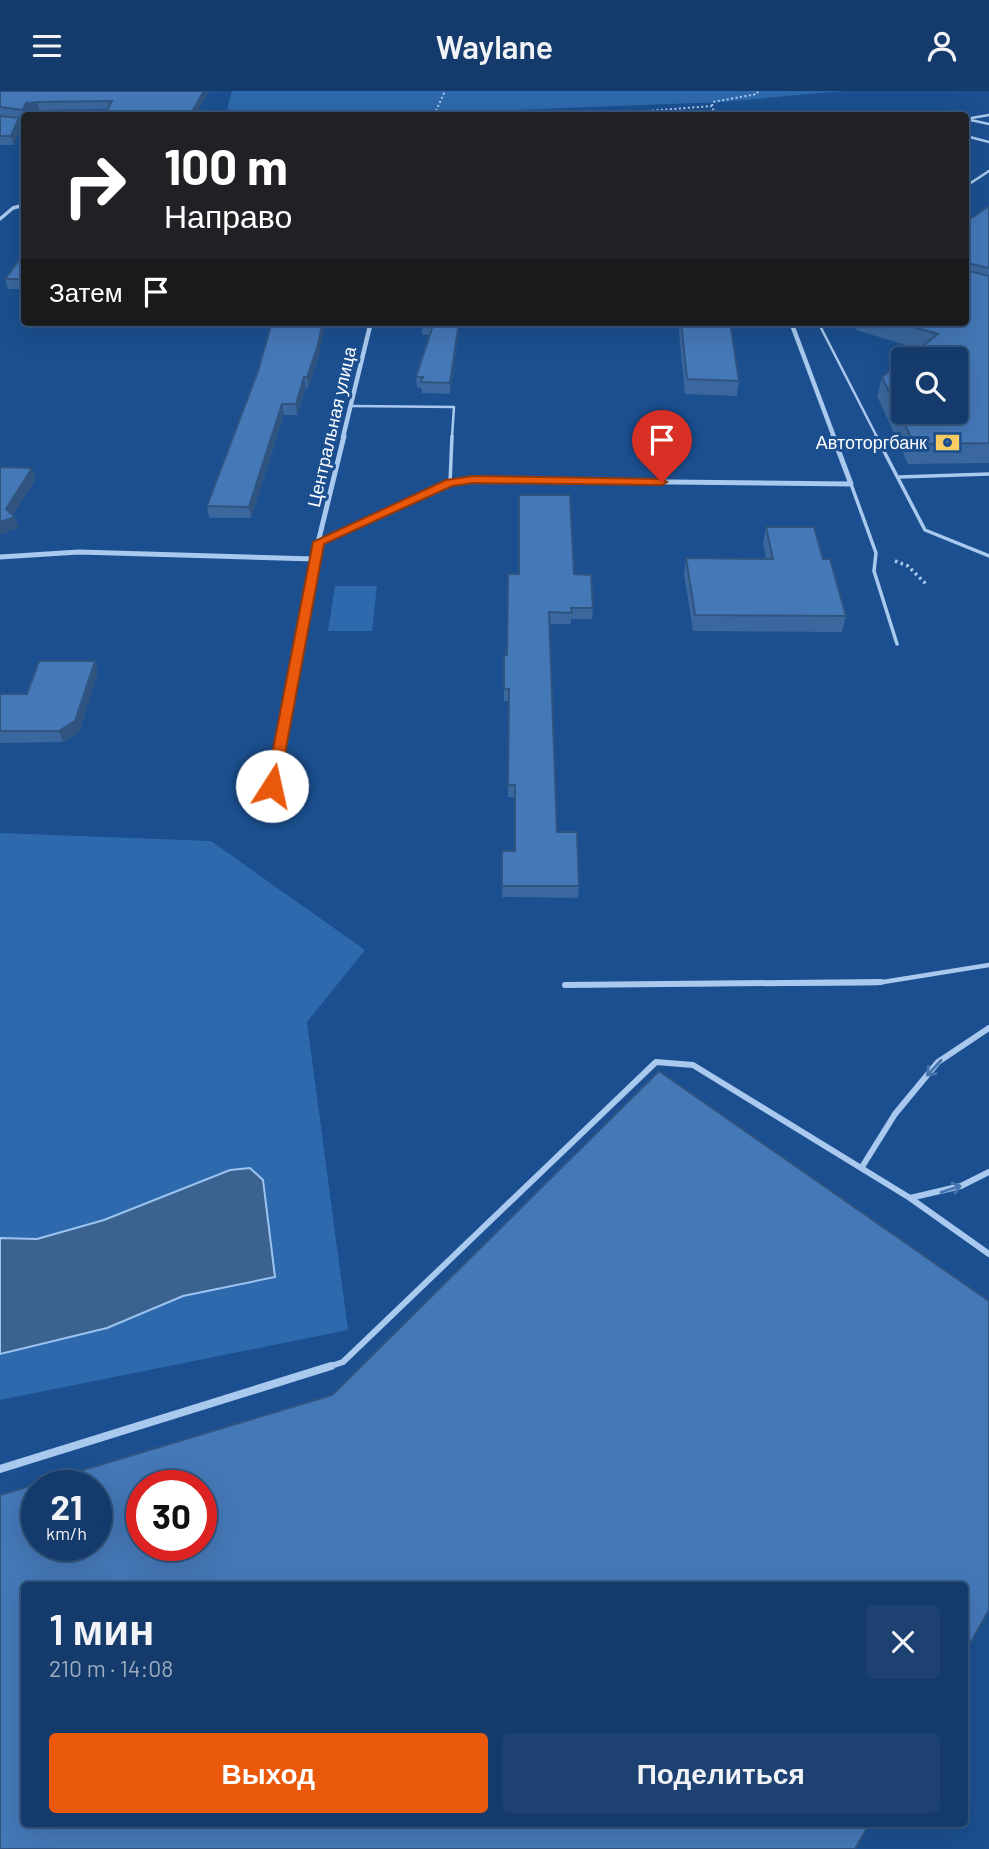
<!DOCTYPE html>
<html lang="ru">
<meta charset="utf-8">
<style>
:root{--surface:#143b6b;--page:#1d4271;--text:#f1f3f6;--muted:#9dadc1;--line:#33557e;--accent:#ea580c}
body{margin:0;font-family:Barlow,sans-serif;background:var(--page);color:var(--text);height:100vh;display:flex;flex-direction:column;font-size:26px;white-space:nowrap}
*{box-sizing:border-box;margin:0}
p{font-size:23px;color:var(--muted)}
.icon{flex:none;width:38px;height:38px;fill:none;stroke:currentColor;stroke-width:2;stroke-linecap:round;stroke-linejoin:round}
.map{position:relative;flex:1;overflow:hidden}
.details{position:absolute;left:21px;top:1491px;width:947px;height:245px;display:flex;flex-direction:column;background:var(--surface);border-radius:7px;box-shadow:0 7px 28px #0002,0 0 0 2px var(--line)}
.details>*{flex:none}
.top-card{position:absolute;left:21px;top:21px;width:948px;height:214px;border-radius:7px;box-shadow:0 7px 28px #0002,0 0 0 2px var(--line);background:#202124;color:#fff;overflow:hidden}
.fabs{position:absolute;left:891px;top:256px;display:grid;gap:14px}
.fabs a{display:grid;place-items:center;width:77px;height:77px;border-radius:7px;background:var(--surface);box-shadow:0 7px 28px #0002,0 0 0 2px var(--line);font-size:35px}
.speed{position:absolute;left:21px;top:1379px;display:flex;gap:14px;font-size:35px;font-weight:700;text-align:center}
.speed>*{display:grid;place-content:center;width:91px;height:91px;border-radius:50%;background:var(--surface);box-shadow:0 7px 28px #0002,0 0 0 2px var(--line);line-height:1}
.speed small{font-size:18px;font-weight:400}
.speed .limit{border:10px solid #d22;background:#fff;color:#111}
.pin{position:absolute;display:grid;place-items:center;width:60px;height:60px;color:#fff;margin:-72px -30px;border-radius:50% 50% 50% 0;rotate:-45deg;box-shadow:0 0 7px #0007}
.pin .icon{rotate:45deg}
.me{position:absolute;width:77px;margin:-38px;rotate:10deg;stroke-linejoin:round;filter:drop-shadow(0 0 5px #0008)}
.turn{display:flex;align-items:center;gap:24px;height:147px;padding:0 28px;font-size:32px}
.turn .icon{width:91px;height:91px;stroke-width:2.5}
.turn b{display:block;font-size:49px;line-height:60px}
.then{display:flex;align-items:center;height:66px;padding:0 28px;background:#0003;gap:14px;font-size:26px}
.round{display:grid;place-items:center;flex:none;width:74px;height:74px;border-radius:7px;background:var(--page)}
.overview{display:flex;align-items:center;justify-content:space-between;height:119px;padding:0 28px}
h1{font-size:42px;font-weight:600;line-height:52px}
.cta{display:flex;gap:14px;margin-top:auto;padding:14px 28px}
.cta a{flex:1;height:80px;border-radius:7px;background:var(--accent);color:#fff;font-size:28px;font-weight:600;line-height:80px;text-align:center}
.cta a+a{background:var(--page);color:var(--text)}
header{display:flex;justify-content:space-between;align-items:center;height:91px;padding:0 28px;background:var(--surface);font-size:32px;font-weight:600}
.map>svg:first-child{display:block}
</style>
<header><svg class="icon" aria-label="menu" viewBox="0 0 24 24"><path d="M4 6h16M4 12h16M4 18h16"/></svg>Waylane<svg class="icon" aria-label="person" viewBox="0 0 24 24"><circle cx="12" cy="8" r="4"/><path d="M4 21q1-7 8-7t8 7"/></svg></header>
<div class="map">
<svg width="989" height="1758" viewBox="0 0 989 1758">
<rect width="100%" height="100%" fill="#1b4f8f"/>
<path fill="#2e69ad" d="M232 0H842L722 11 386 24H253L227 18Z
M335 495H377L372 540H328Z
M0 742 211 750 365 859 307 931 348 1239 0 1309V1263L107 1237 183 1205 275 1186 104 1129 37 1148 0 1147Z"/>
<path fill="#3c6290" stroke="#9cc4f0" stroke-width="2" d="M250 1077 263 1089 275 1186 183 1205 107 1237 0 1263V1147L37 1148 104 1129 230 1079Z"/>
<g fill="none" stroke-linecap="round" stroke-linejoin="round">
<path stroke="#a9c9ee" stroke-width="2" stroke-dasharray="2 2.5" stroke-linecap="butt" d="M712 15 713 11 757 3 758 0
M634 21 712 15 715 24
M434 24 445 0"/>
<path stroke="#a9c9ee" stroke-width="3.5" stroke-dasharray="2.5 3.5" stroke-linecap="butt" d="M895 470 908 475 927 494"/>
<path stroke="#a9c9ee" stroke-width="2.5" d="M966 28 989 33
M966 28 989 24
M966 45 989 51
M966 95 989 80
M818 231 877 346
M351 315 454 316 452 346"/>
<path stroke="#a9c9ee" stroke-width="3.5" d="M876 345 925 439 989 465
M899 386 989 383
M450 392 452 345
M851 393 876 462 874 480 897 553"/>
<path stroke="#a9c9ee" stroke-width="4.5" d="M695 893 877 892 989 874"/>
<path stroke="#a9c9ee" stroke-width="6" d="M565 894 881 891
M862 1076 895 1023 938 971 989 937
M910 1107 961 1095 989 1081
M325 1277 343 1271 656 971 693 974 910 1107 989 1163"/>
<path stroke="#a9c9ee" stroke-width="8" d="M0 1378 331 1275"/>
<path stroke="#a9c9ee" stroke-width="3.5" d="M468 24 616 22
M0 29 24 32
M0 128 13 117 24 114"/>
<path stroke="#a9c9ee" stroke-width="4.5" d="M791 231 834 346
M343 346 371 231"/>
<path stroke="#a9c9ee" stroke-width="5" d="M319 451 450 392 473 389 851 393 833 345
M0 466 79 461 314 468
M292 588 314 468 344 345"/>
<path stroke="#a9c9ee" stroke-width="6" d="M272 695 292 587"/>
</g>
<path fill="#3a679d" d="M0 0H209L107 18 39 19 28 21 27 24H24V28L0 25 19 27 21 36 14 54H0Z
M989 115V372L908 373 877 305 882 286 919 258 856 239 858 231H966V131Z
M24 163V198H8L5 188Z
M422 231H460L450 303 422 302 421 297 417 296 416 286 430 244H422Z
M680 231H730L739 290 737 305 685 303 679 241Z
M318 268 308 297H306L297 324H284L251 427H209L207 415 258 280Z
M766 436 823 468 846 525 842 541 693 540 684 483 686 467 766 468 763 452Z
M574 483 593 517 592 528H571V533H549L557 741 579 795 578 807 502 806V760H515V706H508L509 610H504V564H507Z
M95 570 98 581 79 642 63 651 0 652V603H27Z"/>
<path fill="#305480" d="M204 0H209L196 24H190Z
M37 11 39 19 28 21 27 24 24 25 23 19 26 12Z
M19 27 21 36 14 54 11 45Z
M323 231H326L318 268 308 297 307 286Z
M459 231H460L450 303V292Z
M304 286 306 297 297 324 296 313Z
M282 313 284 324 251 427 249 416Z
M32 377 36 388 11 427 15 426 19 437 0 444V431L6 418Z
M95 570 98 581 79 642 63 651 59 640Z"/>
<path fill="#4478b7" stroke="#305480" stroke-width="2" fill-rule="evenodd" d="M0 0H204L190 24H104L112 10 37 11 26 12 23 19 0 16Z
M0 25 19 27 11 45H0Z
M989 115V177L972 173 967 175 969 180 989 185V352L914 353 882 286 903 270V320H956V268H906L938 243 897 231H966V131Z
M24 163V188H5Z
M272 231H323L317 257 307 286H304L296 313H282L249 416 207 415 258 280Z
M422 231H459L450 292 421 291 423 286H416L433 234H422Z
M681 231H730L739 290 687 288Z
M0 376 32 377 6 418 15 426 0 431Z
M519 404H570L574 483 591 484 593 517H571L572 522 549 521 557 741H577L579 795H502V760H515V694H508L509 598H504V564H507L508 483H519Z
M766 436H814L823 468H830L846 525 695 524 686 467 773 468Z
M39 570H95L75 630 59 640H0V603H27Z
M659 980 989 1210V1519L964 1563V1494H24V1732H870L855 1758H0V1404L332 1304ZM37 1395H96V1454H37ZM142 1395H201V1454H142Z"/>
<defs><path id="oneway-shaft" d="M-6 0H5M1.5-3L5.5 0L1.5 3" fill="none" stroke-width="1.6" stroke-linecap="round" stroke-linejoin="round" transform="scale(1.75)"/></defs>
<g stroke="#4674ac">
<use href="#oneway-shaft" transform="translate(934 977) rotate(133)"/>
<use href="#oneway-shaft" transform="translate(951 1098) rotate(-18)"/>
</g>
<path fill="#ea580c" stroke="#983908" stroke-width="2" d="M473 385 662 388 667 391 662 394 473 392 452 395 324 453 279 695 272 700 268 699 266 695 313 451 446 389Z"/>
<defs>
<symbol id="bank-bare" viewBox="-9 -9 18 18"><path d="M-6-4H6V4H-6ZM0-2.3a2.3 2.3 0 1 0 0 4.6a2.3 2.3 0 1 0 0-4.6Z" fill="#ffd166" stroke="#1b4f8f" stroke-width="2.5" paint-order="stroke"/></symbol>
</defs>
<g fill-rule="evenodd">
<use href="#bank-bare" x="930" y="334" width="35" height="35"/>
</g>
<g text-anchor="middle" stroke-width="6" stroke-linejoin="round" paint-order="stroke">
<g font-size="18" fill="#fff" stroke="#1b4f8f">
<text transform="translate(332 336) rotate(-77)" y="6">Центральная улица</text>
</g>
<g font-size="18" fill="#fff" stroke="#1b4f8f" text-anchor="end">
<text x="927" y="358">Автоторгбанк</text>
</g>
</g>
</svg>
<div class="fabs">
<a><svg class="icon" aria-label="search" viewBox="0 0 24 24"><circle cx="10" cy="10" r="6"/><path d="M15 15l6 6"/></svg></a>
</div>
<div class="speed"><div>21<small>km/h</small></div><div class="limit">30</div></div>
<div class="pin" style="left:662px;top:391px;background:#d93025"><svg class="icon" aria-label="arrive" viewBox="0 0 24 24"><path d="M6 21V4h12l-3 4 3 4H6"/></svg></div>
<svg class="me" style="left:272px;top:695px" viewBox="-20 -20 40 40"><circle r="19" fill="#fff"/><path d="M0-13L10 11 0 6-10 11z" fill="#ea580c"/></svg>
<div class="top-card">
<div class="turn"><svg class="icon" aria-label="right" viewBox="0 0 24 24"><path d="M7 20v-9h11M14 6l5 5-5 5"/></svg><div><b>100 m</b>Направо</div></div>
<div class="then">Затем<svg class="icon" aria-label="arrive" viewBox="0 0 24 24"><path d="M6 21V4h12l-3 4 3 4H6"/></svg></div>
</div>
<section class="details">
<div class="overview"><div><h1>1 мин</h1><p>210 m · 14:08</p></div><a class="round"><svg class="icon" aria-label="close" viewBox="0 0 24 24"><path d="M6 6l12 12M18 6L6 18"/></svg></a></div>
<div class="cta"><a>Выход</a><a>Поделиться</a></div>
</section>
</div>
